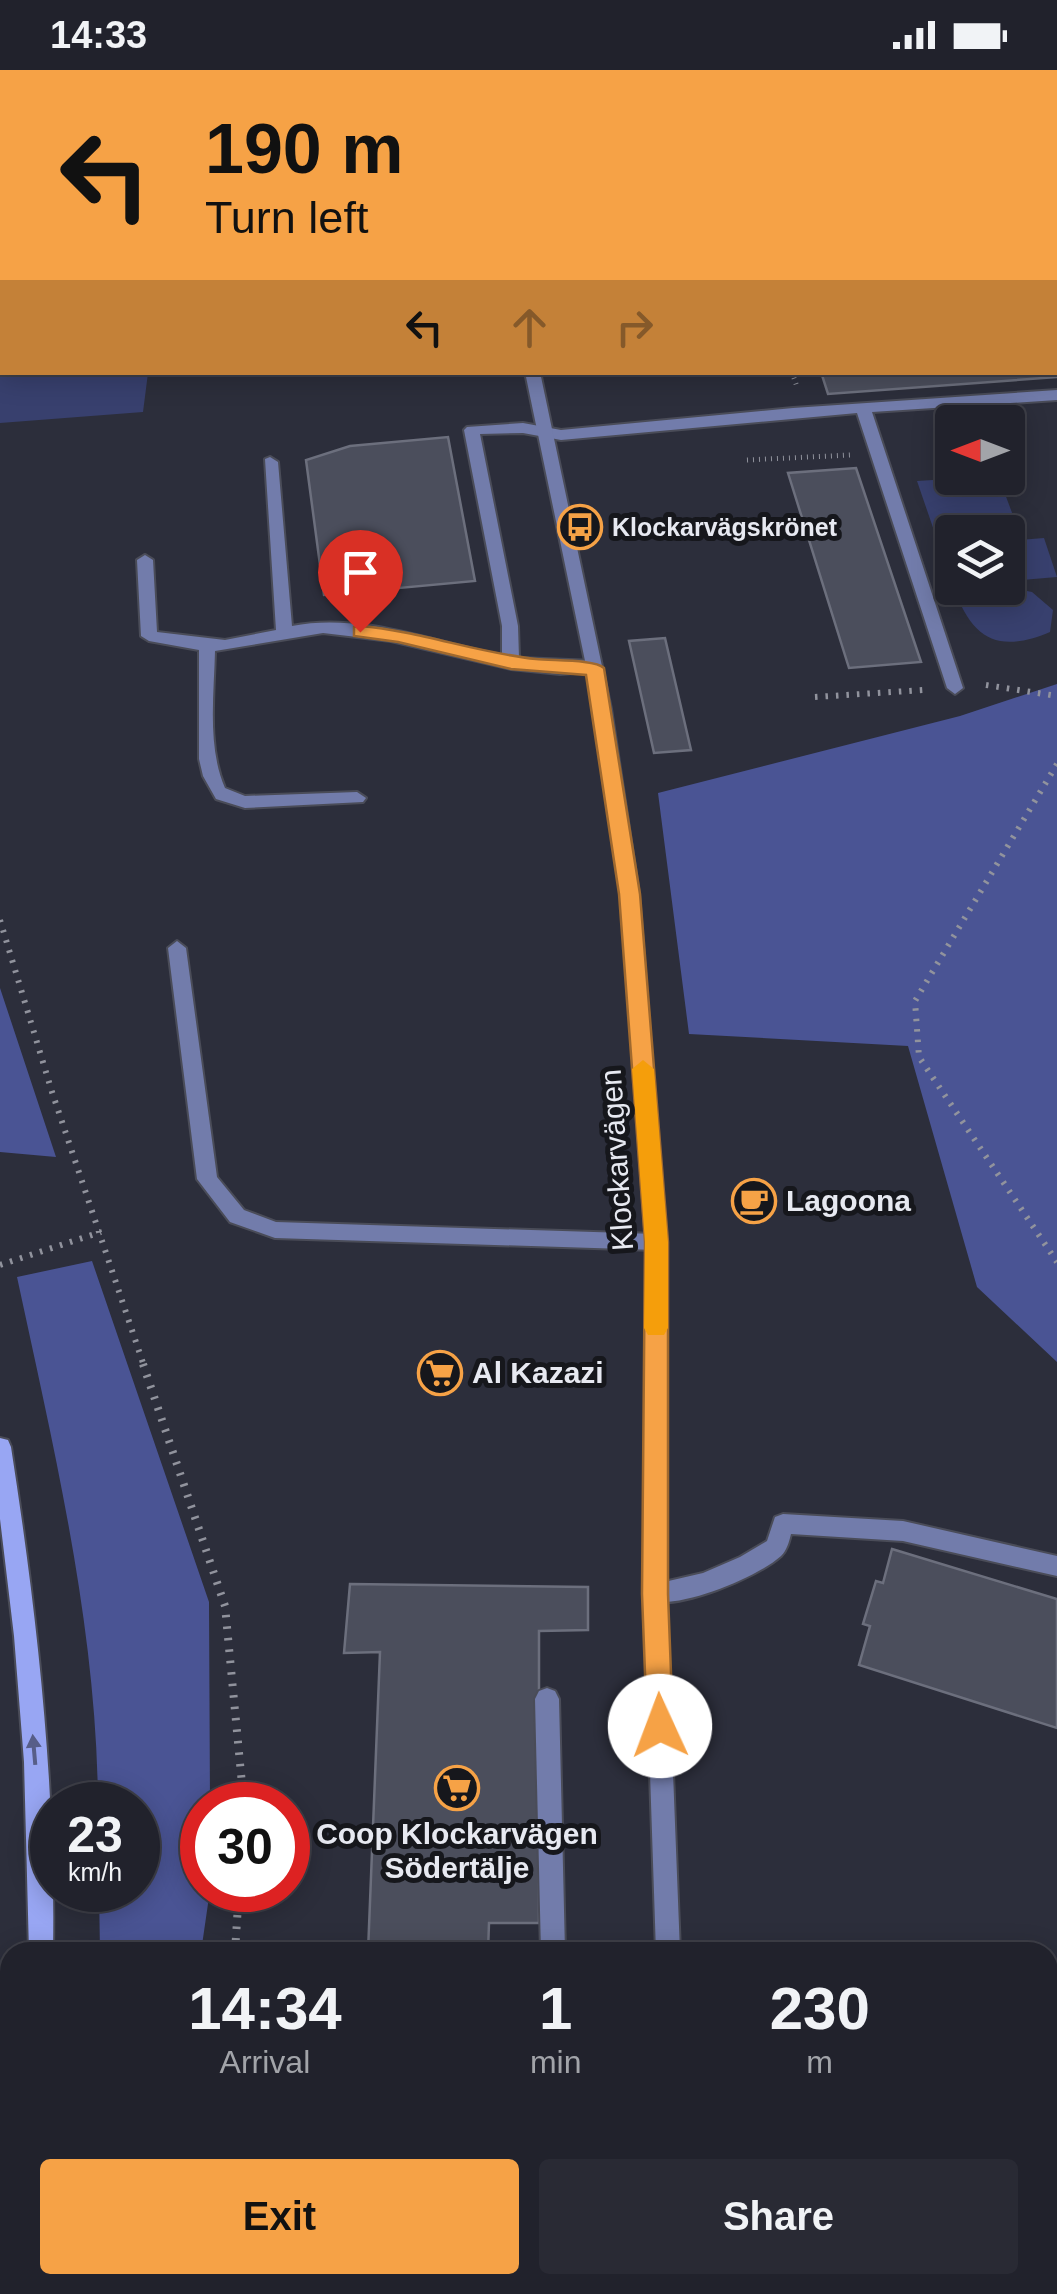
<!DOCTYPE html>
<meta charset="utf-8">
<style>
:root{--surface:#21222c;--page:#292a34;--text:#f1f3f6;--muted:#a2a4a9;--line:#3e3f48;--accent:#f6a246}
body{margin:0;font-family:Helvetica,sans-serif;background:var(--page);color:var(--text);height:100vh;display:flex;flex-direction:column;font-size:38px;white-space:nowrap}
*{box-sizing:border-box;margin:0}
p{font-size:32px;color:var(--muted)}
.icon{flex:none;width:55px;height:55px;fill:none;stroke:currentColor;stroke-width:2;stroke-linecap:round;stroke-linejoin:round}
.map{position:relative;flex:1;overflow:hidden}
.drawer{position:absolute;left:0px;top:1872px;width:1058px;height:352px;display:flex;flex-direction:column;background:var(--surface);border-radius:30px 30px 0 0;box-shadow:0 5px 25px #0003,0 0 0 2px var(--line)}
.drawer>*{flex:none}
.banner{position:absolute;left:0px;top:0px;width:1058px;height:305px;box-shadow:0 5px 25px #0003,0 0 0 2px var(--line);background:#f6a246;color:#111;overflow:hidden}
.needle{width:65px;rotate:270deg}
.buttons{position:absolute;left:935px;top:335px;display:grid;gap:20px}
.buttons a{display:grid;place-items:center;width:90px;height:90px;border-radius:10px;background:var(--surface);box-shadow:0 5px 25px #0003,0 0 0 2px var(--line);font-size:50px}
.speed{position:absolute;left:30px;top:1712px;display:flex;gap:20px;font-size:50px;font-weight:700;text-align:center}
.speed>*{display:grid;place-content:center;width:130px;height:130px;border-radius:50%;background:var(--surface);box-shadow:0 5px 25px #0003,0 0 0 2px var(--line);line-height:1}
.speed small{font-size:25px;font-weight:400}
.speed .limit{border:15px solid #d22;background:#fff;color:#111}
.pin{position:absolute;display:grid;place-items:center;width:85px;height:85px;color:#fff;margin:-102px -42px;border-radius:50% 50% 50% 0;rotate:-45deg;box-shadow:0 0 10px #0007}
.pin .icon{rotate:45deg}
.me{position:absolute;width:110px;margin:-55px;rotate:358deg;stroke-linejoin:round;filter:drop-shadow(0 0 8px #0008)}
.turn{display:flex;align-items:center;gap:35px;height:210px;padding:0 40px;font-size:45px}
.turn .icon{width:130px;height:130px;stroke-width:2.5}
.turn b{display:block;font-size:70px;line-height:85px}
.lanes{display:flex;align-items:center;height:95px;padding:0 40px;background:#0003;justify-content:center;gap:50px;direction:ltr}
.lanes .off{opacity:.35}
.eta{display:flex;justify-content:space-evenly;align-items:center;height:170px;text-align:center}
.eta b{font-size:60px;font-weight:800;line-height:70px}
.button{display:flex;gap:20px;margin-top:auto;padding:20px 40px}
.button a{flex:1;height:115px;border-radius:10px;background:var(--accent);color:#111;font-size:40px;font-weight:800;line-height:115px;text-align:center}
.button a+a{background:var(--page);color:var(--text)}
.status{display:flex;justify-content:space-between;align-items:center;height:70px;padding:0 50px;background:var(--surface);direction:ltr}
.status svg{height:28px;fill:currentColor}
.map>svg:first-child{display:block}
</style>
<div class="status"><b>14:33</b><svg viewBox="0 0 49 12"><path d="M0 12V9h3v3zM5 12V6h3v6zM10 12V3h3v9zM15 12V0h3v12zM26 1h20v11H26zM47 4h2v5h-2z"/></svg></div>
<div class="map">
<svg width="1057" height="2224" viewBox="0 0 1057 2224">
<rect width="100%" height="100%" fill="#2c2e3b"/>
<path fill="#38406e" d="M0 0H12L2 2V302L148 303 143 342 0 353Z
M964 408H999L1014 448 987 450 991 462H952V513L917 411Z
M1044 468 1057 507 1010 511 1012 518 1032 522 1053 540 1050 562C998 584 972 569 954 518H1008V471Z"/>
<path fill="#4a5494" d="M12 0H438L439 2H11Z
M1057 614V1292L977 1217 908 976 689 964 658 723 960 646Z
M0 918 56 1087 0 1082Z
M92 1191 209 1532 210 1735H202V1820H210L201 1882H100L99 1820H138V1735H98C97 1557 54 1380 17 1207Z"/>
<path fill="#4b4e5c" stroke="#6c6f7d" stroke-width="2.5" d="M720 0H966L967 2H720Z
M1055 268 1057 307 828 324 821 302H1055Z
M448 367 475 511 324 525 306 390 350 376Z
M856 398 921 592 849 598 788 403Z
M665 568 691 680 654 683 629 571Z
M892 1479 1057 1529V1658L859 1595 870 1556 863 1554 876 1511 883 1513Z
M350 1514 588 1517V1560L539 1561V1853H489L488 1882H368L380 1582 344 1583Z
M1048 1990 1057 1993V2158L1048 2154Z"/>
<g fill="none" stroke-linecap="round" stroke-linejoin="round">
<defs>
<path id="service" d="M605 0H617L618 2H606Z
M1057 320V330L872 342 963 618 955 624 947 618 857 343 561 370 523 363 480 364 518 556 519 588 594 591 602 597 600 601 560 604 511 599 391 571 323 563 215 581C214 625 207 677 225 718L245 726 357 722 366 728 363 732 245 738 216 729 203 706 199 689V580L149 571 141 566 137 490 145 485 153 490 157 562 225 570 276 560 265 389 270 387 278 392 292 556C362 542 434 573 502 585V556L464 360 467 357 523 353 561 360 793 338Z
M177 871 186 878 217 1107 244 1140 276 1152 656 1164 663 1166 666 1172 663 1178 656 1180 275 1168 230 1152 197 1109 168 878Z
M783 1444 903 1451 1057 1486V1506L903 1471 791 1464C789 1472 787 1480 781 1486 758 1507 677 1541 647 1530L644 1523 647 1516 703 1503 740 1487 767 1471 775 1447Z
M547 1618 555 1621 559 1629 565 1882H541L535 1629 539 1621Z
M1048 1936 1057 1940V1966L1048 1962Z"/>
<path id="minor" d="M464 0H476V2H464Z
M525 302H540L611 639 639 824 666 1172V1523L680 1882H656L644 1523 646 1172 621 824 595 639Z
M668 2215H696L697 2224H669Z"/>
<path id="secondary" d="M0 1368 8 1370 11 1377C37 1544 56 1714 53 1882H29L24 1692 14 1566 0 1449Z
M23 2215H51L50 2224H22Z"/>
</defs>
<use href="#service" stroke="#4a4c58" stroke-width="4"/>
<use href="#minor" stroke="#4a4c58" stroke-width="4"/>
<use href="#secondary" stroke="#4a4c58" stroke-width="4"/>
<path stroke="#91939d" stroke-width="5" stroke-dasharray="1 5" stroke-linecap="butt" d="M792 302 797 317
M747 390 850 385"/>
<path stroke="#91939d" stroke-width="6" stroke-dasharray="2.5 8" stroke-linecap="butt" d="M986 615 1057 626
M815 627 923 620
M1057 694 915 931 919 987 1057 1192
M0 850 52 1022 144 1296
M0 1195 101 1162"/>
<path stroke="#91939d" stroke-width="8" stroke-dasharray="2.5 9" stroke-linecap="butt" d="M143 1294 225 1536 244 1735
M235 1882 239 1820
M212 2224 213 2215"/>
<use href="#service" fill="#727cab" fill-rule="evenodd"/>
<use href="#minor" fill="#727cab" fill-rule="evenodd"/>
<use href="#secondary" fill="#98a6f3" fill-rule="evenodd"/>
</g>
<defs><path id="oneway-solid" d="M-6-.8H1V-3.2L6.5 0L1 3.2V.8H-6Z" transform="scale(2.5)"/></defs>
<use fill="#575e88" href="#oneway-solid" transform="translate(34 1680) rotate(-95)"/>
<path fill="#f6a246" stroke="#a0692e" stroke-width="2.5" d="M360 556C420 561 477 583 536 589 552 591 595 589 604 598L640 824 668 1172V1524L673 1656 669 1665 660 1668 651 1665 647 1656 642 1524 645 1172 619 824 586 605 511 599 398 572 354 566V557Z"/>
<path fill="#f59e0b" d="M643 990 654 999 668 1172V1258L664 1265H648L644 1258 645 1172 632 999Z"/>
<defs>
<symbol id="bus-ring" viewBox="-11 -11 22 22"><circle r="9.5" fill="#16171c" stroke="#f6a246" stroke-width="1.5"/><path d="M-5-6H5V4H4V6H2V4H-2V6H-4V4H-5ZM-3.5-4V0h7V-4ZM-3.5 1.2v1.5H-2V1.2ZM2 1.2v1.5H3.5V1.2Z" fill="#f6a246"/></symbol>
<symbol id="cafe-ring" viewBox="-11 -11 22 22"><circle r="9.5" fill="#16171c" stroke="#f6a246" stroke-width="1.5"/><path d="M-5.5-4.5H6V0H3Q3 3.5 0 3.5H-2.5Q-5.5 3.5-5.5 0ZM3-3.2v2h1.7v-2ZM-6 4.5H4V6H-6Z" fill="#f6a246"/></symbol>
<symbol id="supermarket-ring" viewBox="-11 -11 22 22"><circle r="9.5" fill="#16171c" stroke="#f6a246" stroke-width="1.5"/><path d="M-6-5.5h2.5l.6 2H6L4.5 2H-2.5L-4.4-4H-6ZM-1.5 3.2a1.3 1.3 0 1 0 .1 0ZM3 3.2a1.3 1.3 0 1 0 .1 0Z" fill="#f6a246"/></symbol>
</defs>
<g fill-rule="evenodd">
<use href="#bus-ring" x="555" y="432" width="50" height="50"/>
<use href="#cafe-ring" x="729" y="1106" width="50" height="50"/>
<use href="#supermarket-ring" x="415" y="1278" width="50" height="50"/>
<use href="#supermarket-ring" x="432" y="1693" width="50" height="50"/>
</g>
<g text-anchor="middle" stroke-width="10" stroke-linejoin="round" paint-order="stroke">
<g font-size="25" font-weight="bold" fill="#e7e9f1" stroke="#16171c" text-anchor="start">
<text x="612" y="466">Klockarvägskrönet</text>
</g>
<g font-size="30" fill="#e7e9f1" stroke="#16171c">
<text transform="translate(617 1090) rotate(-94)" y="10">Klockarvägen</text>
</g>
<g font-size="30" font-weight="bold" fill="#e7e9f1" stroke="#16171c" text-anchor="start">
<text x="786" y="1141">Lagoona</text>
<text x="472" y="1313">Al Kazazi</text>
<text x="457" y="1774" text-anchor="middle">Coop Klockarvägen<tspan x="457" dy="34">Södertälje</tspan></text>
</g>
</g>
</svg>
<div class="buttons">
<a><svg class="needle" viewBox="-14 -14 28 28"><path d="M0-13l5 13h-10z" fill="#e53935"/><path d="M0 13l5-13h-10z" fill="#a2a4a9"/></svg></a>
<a><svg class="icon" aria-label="layers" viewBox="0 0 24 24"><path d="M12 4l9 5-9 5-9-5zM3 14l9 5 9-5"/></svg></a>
</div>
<div class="speed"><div>23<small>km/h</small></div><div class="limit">30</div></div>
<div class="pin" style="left:360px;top:562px;background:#d93025"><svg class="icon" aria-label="arrive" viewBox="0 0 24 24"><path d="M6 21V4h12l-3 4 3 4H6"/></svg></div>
<svg class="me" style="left:660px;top:1656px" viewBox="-20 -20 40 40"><circle r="19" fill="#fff"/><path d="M0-13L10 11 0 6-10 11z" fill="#f6a246"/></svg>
<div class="banner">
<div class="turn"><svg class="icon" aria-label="left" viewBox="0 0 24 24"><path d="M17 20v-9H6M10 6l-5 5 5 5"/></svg><div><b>190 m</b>Turn left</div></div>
<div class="lanes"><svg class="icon" aria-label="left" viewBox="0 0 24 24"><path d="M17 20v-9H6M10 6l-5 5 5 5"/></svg><svg class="icon off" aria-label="ahead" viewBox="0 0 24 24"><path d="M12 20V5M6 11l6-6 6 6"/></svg><svg class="icon off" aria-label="right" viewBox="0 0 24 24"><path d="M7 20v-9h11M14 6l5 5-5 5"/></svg></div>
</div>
<section class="drawer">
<div class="eta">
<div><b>14:34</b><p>Arrival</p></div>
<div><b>1</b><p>min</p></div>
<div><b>230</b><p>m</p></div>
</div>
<div class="button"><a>Exit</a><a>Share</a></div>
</section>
</div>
